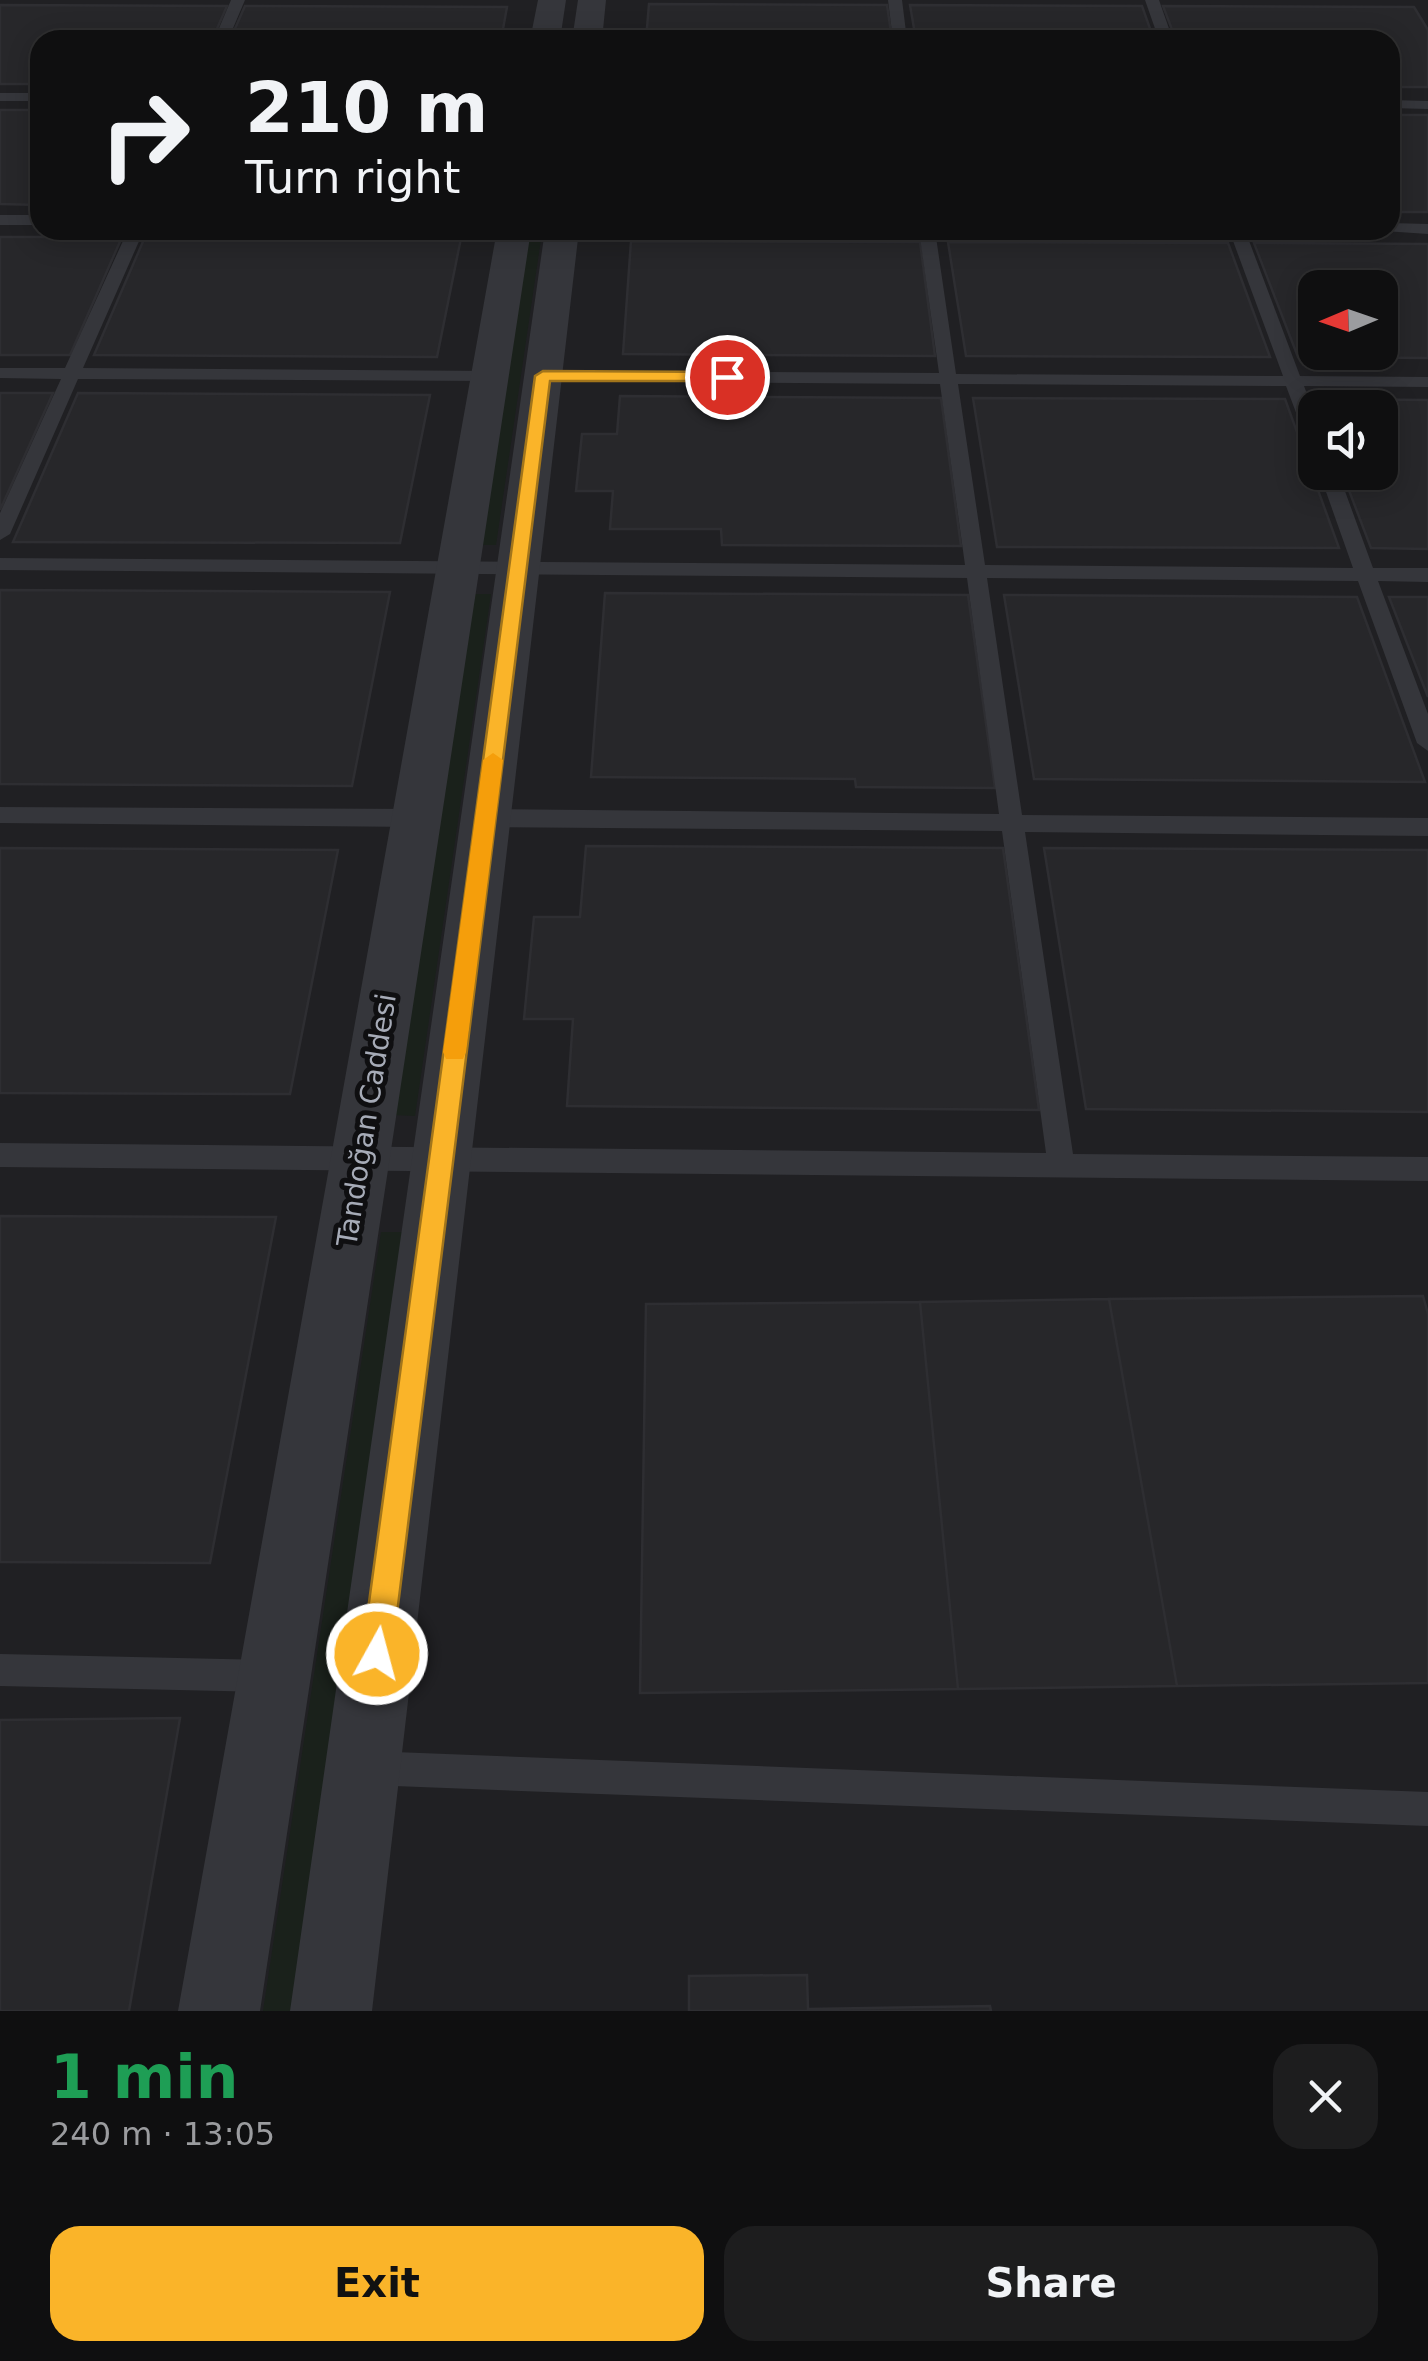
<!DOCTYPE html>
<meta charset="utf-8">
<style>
:root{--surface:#0f0f10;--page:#1d1d1e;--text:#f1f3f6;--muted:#9b9c9f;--line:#2f2f30;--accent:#fab429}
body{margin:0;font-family:"DejaVu Sans",sans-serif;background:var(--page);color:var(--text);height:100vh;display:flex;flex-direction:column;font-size:38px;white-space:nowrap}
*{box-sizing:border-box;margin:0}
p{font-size:32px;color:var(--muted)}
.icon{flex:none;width:55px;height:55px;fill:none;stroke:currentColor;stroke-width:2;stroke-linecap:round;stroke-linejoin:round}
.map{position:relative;height:2011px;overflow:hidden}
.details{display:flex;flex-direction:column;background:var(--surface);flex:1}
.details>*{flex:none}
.top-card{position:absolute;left:30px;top:30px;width:1370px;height:210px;border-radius:30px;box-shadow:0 5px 25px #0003,0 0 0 2px var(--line);background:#0f0f10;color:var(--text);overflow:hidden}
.needle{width:65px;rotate:268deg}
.buttons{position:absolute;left:1298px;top:270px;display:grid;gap:20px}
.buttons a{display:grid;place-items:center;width:100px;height:100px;border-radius:20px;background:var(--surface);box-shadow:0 5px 25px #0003,0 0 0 2px var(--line);font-size:50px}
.pin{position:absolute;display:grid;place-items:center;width:85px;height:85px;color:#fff;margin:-42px;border:5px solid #fff;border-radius:50%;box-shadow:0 2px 10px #0007}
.me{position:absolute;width:110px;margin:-55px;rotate:7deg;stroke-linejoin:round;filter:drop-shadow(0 0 8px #0008)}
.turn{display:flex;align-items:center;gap:35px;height:210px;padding:0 50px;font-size:45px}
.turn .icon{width:130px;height:130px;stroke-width:2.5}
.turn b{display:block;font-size:70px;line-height:85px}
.round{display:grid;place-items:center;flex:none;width:105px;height:105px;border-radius:30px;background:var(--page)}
.summary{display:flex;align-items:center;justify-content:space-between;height:170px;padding:0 50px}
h1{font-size:60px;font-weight:600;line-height:75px;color:#1e9e55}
.primary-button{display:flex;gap:20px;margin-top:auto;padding:20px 50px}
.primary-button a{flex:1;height:115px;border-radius:30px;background:var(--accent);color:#111;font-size:40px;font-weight:600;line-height:115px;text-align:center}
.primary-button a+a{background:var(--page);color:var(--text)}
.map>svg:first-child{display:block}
</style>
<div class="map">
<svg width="1428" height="2011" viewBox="0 0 1428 2011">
<rect width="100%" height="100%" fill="#141416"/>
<path fill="#202023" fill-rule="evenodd" d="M0 0H1428V2011H0ZM40 40H1390V230H40ZM1315 288H1380V352H1315ZM1315 408H1380V472H1315Z"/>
<path fill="#1a211b" d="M528 239H541L496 545H480Z
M475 594H491L415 1116 393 1115Z
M381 1232H402L292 2011H263Z"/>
<path fill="#27272a" stroke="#2e2e32" stroke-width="2.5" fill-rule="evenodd" d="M649 4 887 5 892 40H646Z
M0 5 227 6 212 40H40V84H0Z
M910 5 1142 6 1154 40H916Z
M245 6 507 7 501 40H230Z
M1163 6 1414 7 1428 30V87H1390V40H1176Z
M0 110H40V205L0 204Z
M1390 115H1428V212H1390Z
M0 237H122L70 355H0Z
M145 237 461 238 437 357 94 355Z
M631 241 920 242 935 356 623 354Z
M948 242 1228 243 1270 357 966 356Z
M1254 243 1428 244V358L1298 357ZM1315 288H1380V352H1315Z
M0 393H53L0 510Z
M78 393 430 395 400 543 13 542Z
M620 396 941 398 961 546 722 545 721 529H610L613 491H576L582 434H617Z
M973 398 1285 399 1339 548 997 547Z
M1314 399 1428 400V549L1371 548 1342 472H1380V408H1317Z
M0 590 390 592 352 786 0 784Z
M605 593 968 595 995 788 856 787 855 779 591 777Z
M1004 595 1357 597 1425 782 1034 779Z
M1389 597H1428V697Z
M586 846 1003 848 1039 1110 567 1106 573 1019H524L534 917H580Z
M0 848 338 850 290 1094 0 1093Z
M1044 848 1428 850V1112L1086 1109Z
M0 1216 276 1217 210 1563 0 1562Z
M1423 1296 1428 1314V1683L1177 1686 1109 1299Z
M1109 1299 1177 1686 958 1689 920 1302Z
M920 1302 958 1689 640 1693 646 1304Z
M180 1718 129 2011H0V1720Z
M807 1975 808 2009 990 2006 991 2011H689V1976Z"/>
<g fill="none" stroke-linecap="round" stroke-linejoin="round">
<path fill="#35363b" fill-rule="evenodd" d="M231 0H245L228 40H214Z
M888 0H902L907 40H893Z
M1145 0H1159L1173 40H1159Z
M0 93H40V101H0Z
M1390 100 1428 101V109L1390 108Z
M0 215H40V225H0Z
M1390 223 1428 224V234L1384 231 1390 230Z
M128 230H144L83 368 490 371 499 376 490 381 78 379 10 534 0 540V513L61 379 0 378V368H65Z
M919 230H935L956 374 1283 376 1229 230H1245L1300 376 1428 377V387L1304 386 1315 415V445L1306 439 1286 386 958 384 985 565 1353 568 1319 472H1338L1373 568H1428V582L1378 581 1428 714V751L1417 743 1358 581 987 578 1022 815 1428 818V836L1025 832 1073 1154 1428 1157V1181L0 1167V1143L1046 1153 1002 831 485 827 474 818 485 809 999 814 967 578 0 570V558L965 565 940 384 543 381 534 376 543 371 939 373Z
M0 807 417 809 428 818 417 827 0 823Z
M0 1654 269 1660 281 1664 285 1676 281 1688 269 1692 0 1686Z
M369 1751 1428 1792V1826L369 1785 357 1780 352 1768 357 1756Z"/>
<path fill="#35363b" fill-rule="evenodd" d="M538 0H566L560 40H530Z
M578 0H606L602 40H572Z
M497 230H531L260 2011H178Z
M545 230H579L372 2011H290Z"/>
</g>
<path fill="#fab429" stroke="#a2751b" stroke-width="2.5" d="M727 372 735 377 733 381H550L392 1654 388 1664 377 1668 367 1664 362 1654 535 376 543 371Z"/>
<path fill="#f59e0b" d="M493 753 503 760 466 1052 463 1059H446L443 1052 483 760Z"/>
<g text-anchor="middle" stroke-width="10" stroke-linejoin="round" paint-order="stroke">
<g font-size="28" fill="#a6abb7" stroke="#0f0f11">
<text transform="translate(366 1120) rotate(-81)" y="10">Tandoğan Caddesi</text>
</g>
</g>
</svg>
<div class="buttons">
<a><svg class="needle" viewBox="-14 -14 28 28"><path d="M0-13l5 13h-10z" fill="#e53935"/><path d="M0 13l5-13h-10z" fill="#9b9c9f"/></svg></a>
<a><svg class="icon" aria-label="sound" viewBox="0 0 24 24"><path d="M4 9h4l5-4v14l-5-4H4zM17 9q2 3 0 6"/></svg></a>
</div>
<div class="pin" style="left:727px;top:377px;background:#d93025"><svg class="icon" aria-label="arrive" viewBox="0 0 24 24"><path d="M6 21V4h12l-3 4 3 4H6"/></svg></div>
<svg class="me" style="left:377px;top:1654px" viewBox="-20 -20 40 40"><circle r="17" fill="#fab429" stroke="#fff" stroke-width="3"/><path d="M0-11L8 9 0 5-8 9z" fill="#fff"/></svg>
<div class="top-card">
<div class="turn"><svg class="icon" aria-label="right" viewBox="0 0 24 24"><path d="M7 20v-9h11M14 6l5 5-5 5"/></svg><div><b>210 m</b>Turn right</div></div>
</div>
</div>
<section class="details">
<div class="summary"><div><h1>1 min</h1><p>240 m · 13:05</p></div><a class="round"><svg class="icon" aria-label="close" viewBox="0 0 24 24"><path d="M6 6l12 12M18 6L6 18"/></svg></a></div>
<div class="primary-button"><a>Exit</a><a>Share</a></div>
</section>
